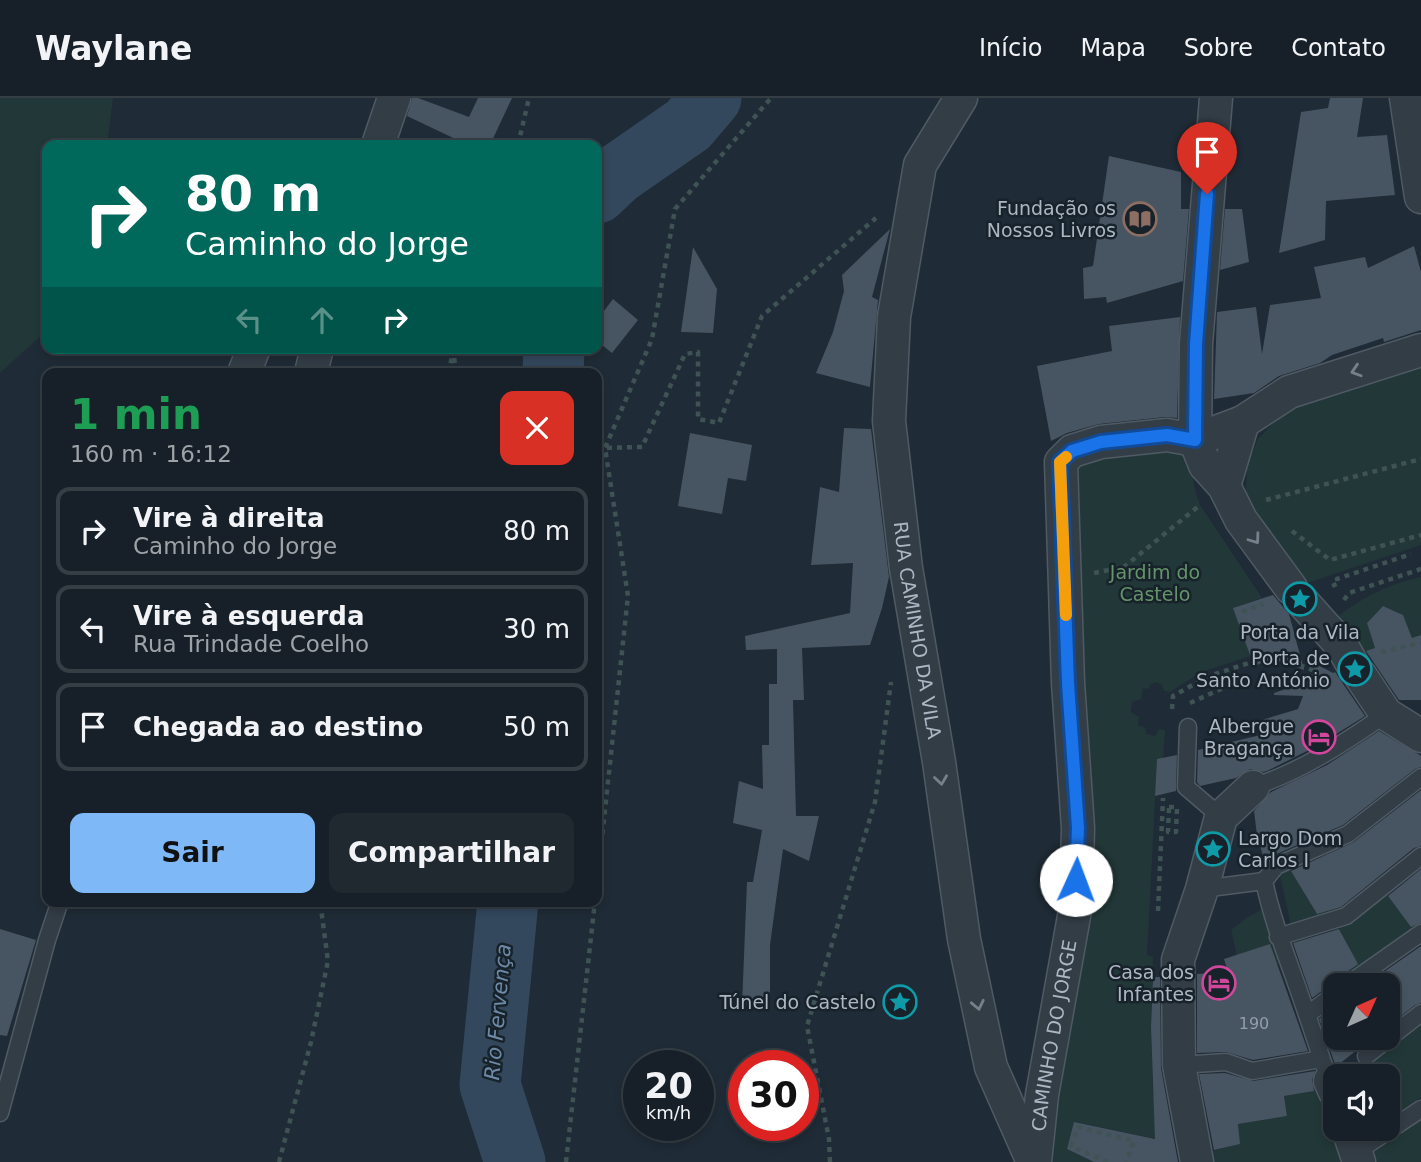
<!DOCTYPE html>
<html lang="pt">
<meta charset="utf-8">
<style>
:root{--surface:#172028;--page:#202830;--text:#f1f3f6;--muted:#9ea3a8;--line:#363e45;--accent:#7eb8f7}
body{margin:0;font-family:"DejaVu Sans",sans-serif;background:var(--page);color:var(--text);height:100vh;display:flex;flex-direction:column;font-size:26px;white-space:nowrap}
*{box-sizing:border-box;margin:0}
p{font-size:23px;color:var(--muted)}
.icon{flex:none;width:38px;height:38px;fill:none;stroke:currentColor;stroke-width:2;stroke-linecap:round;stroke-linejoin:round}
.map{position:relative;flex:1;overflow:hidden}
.drawer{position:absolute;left:42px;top:270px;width:560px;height:539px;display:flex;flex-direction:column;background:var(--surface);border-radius:14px;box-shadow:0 4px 10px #0003,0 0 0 2px var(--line)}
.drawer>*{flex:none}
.guide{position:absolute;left:42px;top:42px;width:560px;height:214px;border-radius:14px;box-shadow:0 4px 10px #0003,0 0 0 2px var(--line);background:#00695c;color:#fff;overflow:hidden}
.needle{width:46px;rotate:45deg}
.tools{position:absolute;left:1323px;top:875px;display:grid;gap:14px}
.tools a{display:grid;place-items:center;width:77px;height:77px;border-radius:14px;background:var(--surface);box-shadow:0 4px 10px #0003,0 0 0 2px var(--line);font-size:35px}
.speed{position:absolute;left:623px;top:952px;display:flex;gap:14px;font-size:35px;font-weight:700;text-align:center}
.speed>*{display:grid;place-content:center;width:91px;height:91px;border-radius:50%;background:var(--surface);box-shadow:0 4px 10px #0003,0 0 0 2px var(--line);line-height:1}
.speed small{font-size:18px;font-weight:400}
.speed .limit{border:10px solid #d22;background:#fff;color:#111}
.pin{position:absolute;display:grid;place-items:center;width:60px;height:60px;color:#fff;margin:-72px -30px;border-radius:50% 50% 50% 0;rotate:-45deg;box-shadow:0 0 7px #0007}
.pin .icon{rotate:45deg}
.me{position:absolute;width:77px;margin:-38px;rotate:2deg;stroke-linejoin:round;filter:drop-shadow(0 0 5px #0008)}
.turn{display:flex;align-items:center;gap:24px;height:147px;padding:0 28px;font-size:32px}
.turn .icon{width:91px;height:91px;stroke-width:2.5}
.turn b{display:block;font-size:49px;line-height:60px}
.lanes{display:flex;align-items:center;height:66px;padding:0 28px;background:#0003;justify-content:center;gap:35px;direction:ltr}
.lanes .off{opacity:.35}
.round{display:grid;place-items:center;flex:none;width:74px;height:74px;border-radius:14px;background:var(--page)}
.headline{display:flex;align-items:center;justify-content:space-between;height:119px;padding:0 28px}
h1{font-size:42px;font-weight:600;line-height:52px;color:#1e9e55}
.action{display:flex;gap:14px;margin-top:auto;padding:14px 28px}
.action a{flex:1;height:80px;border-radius:14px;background:var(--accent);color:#111;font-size:28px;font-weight:600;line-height:80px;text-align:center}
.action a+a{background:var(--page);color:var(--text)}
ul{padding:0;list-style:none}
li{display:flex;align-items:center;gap:21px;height:88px;margin:0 14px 10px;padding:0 14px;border:4px solid var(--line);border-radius:14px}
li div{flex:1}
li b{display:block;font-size:26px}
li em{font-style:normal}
header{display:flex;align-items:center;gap:42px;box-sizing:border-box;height:98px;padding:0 35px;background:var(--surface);border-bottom:2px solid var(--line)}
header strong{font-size:33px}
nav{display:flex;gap:38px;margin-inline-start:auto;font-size:24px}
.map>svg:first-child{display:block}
</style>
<header>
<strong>Waylane</strong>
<nav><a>Início</a><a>Mapa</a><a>Sobre</a><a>Contato</a></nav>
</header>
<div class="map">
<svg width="1421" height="1064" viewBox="0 0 1421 1064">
<rect width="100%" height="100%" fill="#1f2b36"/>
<path fill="#223838" d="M0 0H113L107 47H47V232L0 275Z
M1421 269V447L1298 488 1257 422 1246 395 1247 368 1258 341 1276 322 1298 309Z
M1168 346 1190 362 1195 392 1200 407 1262 500 1233 510 1254 557 1201 574 1170 594 1164 593 1162 587 1157 584 1151 586 1148 591 1143 590 1141 601 1132 604 1131 614 1139 619 1138 628 1145 629 1146 636 1155 638 1159 631 1165 632 1163 665 1157 664 1147 857 1153 859 1151 929 1153 996 1167 1043 1075 1024 1067 1051 1094 1064H1053L1062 953 1069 373 1098 352Z
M1421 479V537L1412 540 1403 517 1383 508 1367 525 1375 550 1361 555 1332 523C1359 501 1387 486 1421 479Z
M1289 769 1316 815 1336 803 1346 813 1292 831 1279 774Z
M1384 793 1399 813 1421 797V830L1335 889 1325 868 1350 851 1339 830Z
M1261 812 1283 865 1240 871 1231 832 1246 820Z
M1421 927V999L1388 1021V978H1350Z
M1321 992 1341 1064H1212L1209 1054 1239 1046 1238 1026 1287 1018 1284 998Z
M1421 1022V1064H1373L1370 1057Z"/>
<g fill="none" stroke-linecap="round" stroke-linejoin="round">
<path stroke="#33485d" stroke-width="61" d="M597 95 616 77 688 27 711 0
M553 275 554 250
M508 803 490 987 515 1064"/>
</g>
<path fill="#475562" d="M412 0H418L469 19 478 0H512L490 47H468L407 18Z
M1330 0H1363L1357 39 1387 37 1395 97 1326 103 1325 142 1279 155 1301 14 1328 10Z
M1109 58 1181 74V111H1189L1183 183 1107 205 1106 199 1084 201 1083 170 1093 168Z
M1225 111H1242L1249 164 1220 172Z
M890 131 872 199 878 202 870 289 816 275 833 234 844 193 842 177Z
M1414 148 1421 174V232L1384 244 1383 240 1332 257 1320 265 1279 278 1254 295 1214 301 1217 214 1256 209 1262 256 1270 207 1321 200 1314 169 1365 159 1368 170Z
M693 149 717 191 713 235 681 234Z
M613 201 638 222 612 255 597 243V222Z
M1180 219 1177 320 1165 319 1099 326 1067 335 1051 343 1037 268 1112 253 1109 228Z
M844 330 871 331 889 479 882 510 870 547 802 550 804 602H793L796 718H819L809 763 783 751 770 847V909L742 907 747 784H753L762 732 733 725 739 683 763 691 762 647H769V586H777V551L746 552 745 538 850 515 853 465 811 467 820 389 839 394Z
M690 335 752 347 746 383 728 380 722 416 678 408Z
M1273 497 1289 516 1304 572 1273 561 1254 568 1233 510Z
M1383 508 1403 517 1412 540 1421 537V602H1399L1366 553 1375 550 1367 525Z
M1316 566 1333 575 1335 574 1365 618 1317 648 1267 673 1263 674 1250 671 1236 680 1200 688 1197 684 1198 652 1269 635 1262 622 1298 611 1303 598 1274 597V595L1309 583Z
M1379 633 1418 656 1421 658V669L1415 671 1343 727 1272 758 1265 765 1257 737 1254 713 1271 694 1327 667Z
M1177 657 1176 693 1155 698 1157 661Z
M1421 692V748L1414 750 1341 809 1317 816 1291 773 1354 744Z
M1421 771V825L1411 829 1388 798Z
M0 831 36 842 7 938 0 937Z
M1339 831 1358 866 1341 878 1337 886 1329 888 1312 900 1293 845Z
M1270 846 1308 953 1253 962 1226 954 1197 955V876L1228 874 1224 861Z
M1421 848V905L1415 907 1388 928V887H1365Z
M1153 879H1160L1161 970 1178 1064H1094L1067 1051 1074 1024 1155 1041 1151 929Z
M1335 909V940H1372L1338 967 1335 966 1319 921Z
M1315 973 1312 982 1314 993 1284 998 1287 1018 1238 1026 1240 1046 1214 1052 1199 976 1225 975 1253 983Z"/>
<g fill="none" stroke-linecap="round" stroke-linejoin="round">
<defs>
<path id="lane" d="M1188 629 1186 689 1221 719
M1253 689C1302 673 1344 645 1386 616
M1264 783C1274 830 1292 871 1307 917 1315 939 1321 961 1330 983L1333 981
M1202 791 1264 783 1276 768 1348 736 1421 679
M1278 839 1346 818 1421 758
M1347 887 1421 835
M1307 917 1335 896
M1366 958 1421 915
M1179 967 1226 964 1252 973 1321 961
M0 1015 47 842 60 803
M1355 1055 1421 1011"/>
<g id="street">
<path id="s1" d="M961 0 920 67 894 219 889 323 906 470 939 664 964 841 991 969 1033 1064"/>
<path d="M1216 0 1196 246 1195 342 1205 367 1224 388 1241 422 1291 490"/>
<path d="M1406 0 1421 99"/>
<path d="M378 47 394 0"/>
<path d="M244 275 254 250"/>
<path d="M311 275 317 250"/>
<path d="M1224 388 1243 324 1289 294 1421 252"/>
<path d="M1300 501 1342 548 1355 571"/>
<path d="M1360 577 1386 616 1421 638"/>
<path d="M1330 983 1335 994"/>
<path d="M1348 1031 1359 1064"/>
<path id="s2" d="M1035 1064 1042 997 1076 807 1078 730 1068 585 1061 364 1072 353 1101 344 1167 337 1195 342 1243 324"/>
<path d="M1197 1064 1179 967 1178 862 1202 791 1221 719 1253 689"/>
</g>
</defs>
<use href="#lane" stroke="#505a64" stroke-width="19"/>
<use href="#street" stroke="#505a64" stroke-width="35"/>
<path stroke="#3f5354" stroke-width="4.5" stroke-dasharray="5 5" stroke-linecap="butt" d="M518 47 529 0
M453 250 456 275
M448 275 452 259
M597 350 642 349 685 256 698 254V321L719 325 762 218 876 120
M1266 402 1421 361
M1292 433 1330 462 1421 437
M1094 475 1124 469 1200 407
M1332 488 1339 485 1337 481 1411 456
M1344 502 1349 495 1421 471
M1242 514 1263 506
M1381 554 1421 545
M1190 605 1252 577
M1172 611 1173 598 1209 578 1273 557 1318 574
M1169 709H1177L1176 734H1168Z
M1158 813 1163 700
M279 1064 311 944 328 863 320 803
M566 1064 595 803
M830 1064 829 1041 807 928 875 704 891 584
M1108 1064 1071 1048 1078 1029 1134 1043 1126 1064"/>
<use href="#lane" stroke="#333d46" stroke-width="16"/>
<use href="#street" stroke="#333d46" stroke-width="32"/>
<path stroke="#3f5354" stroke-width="4.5" stroke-dasharray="5 5" stroke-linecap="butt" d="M597 786 628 498 605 350 652 241 675 111 771 0"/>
</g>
<defs><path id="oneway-chevron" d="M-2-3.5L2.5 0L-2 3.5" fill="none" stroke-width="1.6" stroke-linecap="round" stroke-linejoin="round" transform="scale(1.75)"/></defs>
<g stroke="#76808b">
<use href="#oneway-chevron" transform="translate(1356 273) rotate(162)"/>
<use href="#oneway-chevron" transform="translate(1255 441) rotate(54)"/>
<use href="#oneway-chevron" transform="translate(941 682) rotate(82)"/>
<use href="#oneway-chevron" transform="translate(978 907) rotate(78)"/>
</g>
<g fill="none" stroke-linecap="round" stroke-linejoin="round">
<defs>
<path id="route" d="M1076 782 1078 730 1068 585 1060 364 1072 353 1101 344 1167 337 1195 342 1196 246 1207 96"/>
</defs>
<use href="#route" stroke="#114b97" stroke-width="18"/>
<use href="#route" stroke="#1a73e8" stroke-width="12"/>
<path stroke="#f59e0b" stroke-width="12" d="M1066 517 1060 364 1066 359"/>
</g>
<defs>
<symbol id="library-ring" viewBox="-11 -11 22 22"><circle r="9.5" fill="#18222a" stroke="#8d6e63" stroke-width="1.5"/><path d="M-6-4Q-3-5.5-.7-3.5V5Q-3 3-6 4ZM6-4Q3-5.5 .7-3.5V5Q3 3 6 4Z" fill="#8d6e63"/></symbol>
<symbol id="sight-ring" viewBox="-11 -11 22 22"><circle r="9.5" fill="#18222a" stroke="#0f9aa8" stroke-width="1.5"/><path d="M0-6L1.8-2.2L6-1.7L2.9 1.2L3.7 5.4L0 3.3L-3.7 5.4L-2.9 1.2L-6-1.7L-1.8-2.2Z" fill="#0f9aa8"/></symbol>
<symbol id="hotel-ring" viewBox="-11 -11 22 22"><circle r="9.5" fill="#18222a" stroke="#d1479c" stroke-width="1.5"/><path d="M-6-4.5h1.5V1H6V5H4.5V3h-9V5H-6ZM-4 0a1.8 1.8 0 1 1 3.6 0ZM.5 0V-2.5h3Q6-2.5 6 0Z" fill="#d1479c"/></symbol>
</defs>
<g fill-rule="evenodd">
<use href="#library-ring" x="1121" y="102" width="38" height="38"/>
<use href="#sight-ring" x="1281" y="482" width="38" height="38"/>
<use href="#sight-ring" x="1336" y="552" width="38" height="38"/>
<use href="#hotel-ring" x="1300" y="620" width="38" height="38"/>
<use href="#sight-ring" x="1194" y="732" width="38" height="38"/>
<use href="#hotel-ring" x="1200" y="866" width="38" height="38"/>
<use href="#sight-ring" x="881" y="885" width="38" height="38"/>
</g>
<g text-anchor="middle" stroke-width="5" stroke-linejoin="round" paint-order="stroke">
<g font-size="16" fill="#939eab">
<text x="1254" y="931">190</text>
</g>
<g font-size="19" fill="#acb7c3" stroke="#18222a" text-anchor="end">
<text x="1116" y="117">Fundação os<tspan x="1116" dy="22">Nossos Livros</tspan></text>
<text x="1300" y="541" text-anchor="middle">Porta da Vila</text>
<text x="1330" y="567">Porta de<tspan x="1330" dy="22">Santo António</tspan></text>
<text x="1294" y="635">Albergue<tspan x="1294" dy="22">Bragança</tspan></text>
<text x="1238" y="747" text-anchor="start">Largo Dom<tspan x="1238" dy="22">Carlos I</tspan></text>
<text x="1194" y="881">Casa dos<tspan x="1194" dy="22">Infantes</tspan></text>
<text x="876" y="911">Túnel do Castelo</text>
</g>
<g font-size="19" fill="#65936b" stroke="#18222a">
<text x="1155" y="481">Jardim do<tspan x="1155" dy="22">Castelo</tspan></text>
</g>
<g font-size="19" fill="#acb7c3" stroke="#18222a">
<text dy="7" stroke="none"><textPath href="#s1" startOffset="548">RUA CAMINHO DA VILA</textPath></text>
<text dy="7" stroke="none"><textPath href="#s2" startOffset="128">CAMINHO DO JORGE</textPath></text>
</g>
<g font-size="21" font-style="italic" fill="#6d8ba8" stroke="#18222a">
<text transform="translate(498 914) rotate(-85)" y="7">Rio Fervença</text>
</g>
</g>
</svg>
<div class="tools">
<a><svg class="needle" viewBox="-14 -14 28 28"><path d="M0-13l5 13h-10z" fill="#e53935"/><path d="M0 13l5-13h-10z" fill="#9ea3a8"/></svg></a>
<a><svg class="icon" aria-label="sound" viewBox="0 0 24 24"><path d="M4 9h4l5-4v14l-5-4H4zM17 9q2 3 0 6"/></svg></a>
</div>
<div class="speed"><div>20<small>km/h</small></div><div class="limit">30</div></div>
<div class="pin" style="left:1207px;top:96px;background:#d93025"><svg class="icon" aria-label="arrive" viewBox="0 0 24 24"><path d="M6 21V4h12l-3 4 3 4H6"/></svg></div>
<svg class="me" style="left:1076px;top:782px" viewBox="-20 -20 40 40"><circle r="19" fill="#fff"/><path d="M0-13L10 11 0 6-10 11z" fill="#1a73e8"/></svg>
<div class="guide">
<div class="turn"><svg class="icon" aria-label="right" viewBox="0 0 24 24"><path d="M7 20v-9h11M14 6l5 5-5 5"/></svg><div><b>80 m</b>Caminho do Jorge</div></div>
<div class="lanes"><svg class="icon off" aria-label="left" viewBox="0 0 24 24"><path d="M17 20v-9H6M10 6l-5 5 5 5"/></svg><svg class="icon off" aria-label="ahead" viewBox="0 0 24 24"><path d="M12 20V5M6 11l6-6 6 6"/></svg><svg class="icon" aria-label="right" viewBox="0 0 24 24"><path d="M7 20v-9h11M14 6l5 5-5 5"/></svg></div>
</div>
<section class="drawer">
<div class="headline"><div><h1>1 min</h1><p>160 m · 16:12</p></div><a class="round" style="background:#d93025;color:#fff"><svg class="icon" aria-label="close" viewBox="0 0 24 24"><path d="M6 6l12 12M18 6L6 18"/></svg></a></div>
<ul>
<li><svg class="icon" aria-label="right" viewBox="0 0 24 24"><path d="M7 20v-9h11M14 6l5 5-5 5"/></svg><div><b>Vire à direita</b><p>Caminho do Jorge</p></div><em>80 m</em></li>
<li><svg class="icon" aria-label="left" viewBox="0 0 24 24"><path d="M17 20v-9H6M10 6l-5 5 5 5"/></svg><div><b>Vire à esquerda</b><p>Rua Trindade Coelho</p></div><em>30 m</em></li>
<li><svg class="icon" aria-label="arrive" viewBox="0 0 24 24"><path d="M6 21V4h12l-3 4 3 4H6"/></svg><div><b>Chegada ao destino</b></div><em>50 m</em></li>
</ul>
<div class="action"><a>Sair</a><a>Compartilhar</a></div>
</section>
</div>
